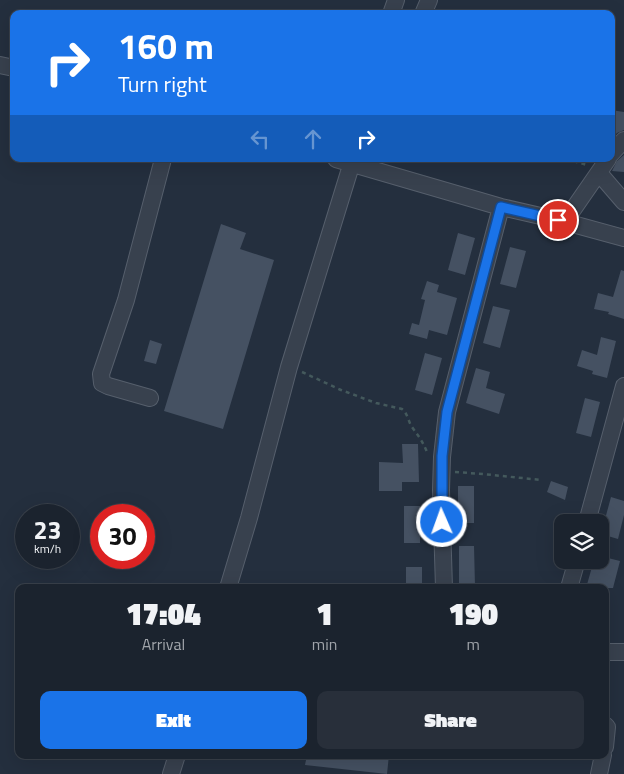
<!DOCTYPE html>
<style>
:root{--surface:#1b232e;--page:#282f3a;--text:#f1f3f6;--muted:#a0a4aa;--line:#39404a;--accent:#1a73e8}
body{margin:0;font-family:"Titillium Web",sans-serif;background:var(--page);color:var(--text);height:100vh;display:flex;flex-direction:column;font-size:19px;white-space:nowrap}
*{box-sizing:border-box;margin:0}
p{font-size:16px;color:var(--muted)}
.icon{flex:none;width:28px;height:28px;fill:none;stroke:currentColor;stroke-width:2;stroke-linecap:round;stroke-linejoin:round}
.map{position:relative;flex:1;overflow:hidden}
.details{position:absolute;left:15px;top:584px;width:594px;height:175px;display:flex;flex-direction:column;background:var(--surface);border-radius:10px;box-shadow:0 5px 20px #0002,0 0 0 1px var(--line)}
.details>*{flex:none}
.top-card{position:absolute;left:10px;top:10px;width:605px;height:152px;border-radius:10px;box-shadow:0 5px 20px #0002,0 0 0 1px var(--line);background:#1a73e8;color:#fff;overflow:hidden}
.tools{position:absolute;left:554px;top:514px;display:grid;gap:10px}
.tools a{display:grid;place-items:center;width:55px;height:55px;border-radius:10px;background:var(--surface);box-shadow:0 5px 20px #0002,0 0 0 1px var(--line);font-size:25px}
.speed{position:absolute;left:15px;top:504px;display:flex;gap:10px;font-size:25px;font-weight:700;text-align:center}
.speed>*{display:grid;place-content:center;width:65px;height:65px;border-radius:50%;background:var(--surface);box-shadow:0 5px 20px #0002,0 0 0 1px var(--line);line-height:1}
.speed small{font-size:12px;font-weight:400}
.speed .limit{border:8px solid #d22;background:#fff;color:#111}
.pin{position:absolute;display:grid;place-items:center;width:42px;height:42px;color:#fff;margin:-21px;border:2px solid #fff;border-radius:50%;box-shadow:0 1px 5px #0007}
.me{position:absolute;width:55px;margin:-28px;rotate:358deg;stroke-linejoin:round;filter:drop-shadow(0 0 4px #0008)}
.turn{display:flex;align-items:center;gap:18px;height:105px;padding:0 25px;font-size:22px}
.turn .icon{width:65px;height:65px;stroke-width:2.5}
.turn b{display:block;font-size:35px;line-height:42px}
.lanes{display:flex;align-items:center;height:48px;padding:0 25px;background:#0003;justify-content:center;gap:25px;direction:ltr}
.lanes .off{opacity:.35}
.eta{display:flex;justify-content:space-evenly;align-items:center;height:85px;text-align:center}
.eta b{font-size:30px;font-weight:800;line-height:35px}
.cta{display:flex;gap:10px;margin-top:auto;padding:10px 25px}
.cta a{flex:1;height:58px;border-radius:10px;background:var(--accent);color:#fff;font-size:20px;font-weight:800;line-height:58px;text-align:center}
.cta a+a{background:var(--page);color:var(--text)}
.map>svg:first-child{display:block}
</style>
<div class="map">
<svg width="624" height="774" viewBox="0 0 624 774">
<rect width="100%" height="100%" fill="#242f3e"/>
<path fill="#455162" d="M611 110 624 112V130L617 133 611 139Z
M624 155V172L612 171 617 161Z
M221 224 246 233 240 249 274 260 223 429 164 411Z
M458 233 475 238 465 275 448 270Z
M510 247 526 251 516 288 500 284Z
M621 270 624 271V319L608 314 609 312 594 309 598 293 613 297Z
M427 281 439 285 437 292 457 298 447 335 429 330 427 339 409 334 412 323 419 325 425 300 421 299Z
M493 306 510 310 500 348 483 343Z
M601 337 616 341 607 378 592 374 593 371 577 366 582 350 597 355Z
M150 340 162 344 156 364 144 361Z
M425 353 442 358 432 395 415 390Z
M476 368 490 372 486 388 505 394 499 414 466 403Z
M585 398 600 402 591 437 576 433Z
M402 444H418L419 482H402V491H379V462L403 463Z
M551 481 568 487 565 500 547 492Z
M458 486H474V523H458Z
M611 497 624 501V515L618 539 601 534Z
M404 506H420V543H404Z
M459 546H474L475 586H459Z
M600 556 620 561 613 588H586L594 560H600Z
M406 567H422V588H406Z
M307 755H389L387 774 305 765Z"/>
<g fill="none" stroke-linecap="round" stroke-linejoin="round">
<defs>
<path id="minor" d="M391 14 396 0
M423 14 429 0
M0 65 14 68
M611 154 624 140
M336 159 501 207 558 220 624 238
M599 173 624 202
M558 220 566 216 572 211 608 159
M150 398 108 386 102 383 101 374 126 300 163 159
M587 522 624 386
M228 588 249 518 289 367 353 159
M444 588 441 490 442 457 447 412 501 207
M569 588 577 560
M605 652H624
M605 725 607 727 605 747
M171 774 177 755
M599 774 603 755"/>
</defs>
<use href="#minor" stroke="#565f6c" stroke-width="18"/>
<path stroke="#44595c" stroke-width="2.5" stroke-dasharray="4 4" stroke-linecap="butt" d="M566 159 587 165
M302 372 341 390 376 403 402 409C408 414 408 421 412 427 419 437 422 440 427 452
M455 472 483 474 541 480"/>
<use href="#minor" stroke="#38414e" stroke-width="16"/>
</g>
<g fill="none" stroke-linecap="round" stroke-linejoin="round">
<defs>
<path id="route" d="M442 522V456L447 412 501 207 558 220"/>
</defs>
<use href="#route" stroke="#114b97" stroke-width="12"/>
<use href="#route" stroke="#1a73e8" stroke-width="9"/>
</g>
</svg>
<div class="tools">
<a><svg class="icon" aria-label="layers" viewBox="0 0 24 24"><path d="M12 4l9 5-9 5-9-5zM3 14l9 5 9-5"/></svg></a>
</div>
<div class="speed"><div>23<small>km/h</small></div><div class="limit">30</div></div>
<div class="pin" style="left:558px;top:220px;background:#d93025"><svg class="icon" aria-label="arrive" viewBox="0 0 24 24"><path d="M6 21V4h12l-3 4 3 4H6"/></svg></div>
<svg class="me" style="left:442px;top:522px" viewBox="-20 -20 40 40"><circle r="17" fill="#1a73e8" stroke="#fff" stroke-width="3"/><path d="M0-11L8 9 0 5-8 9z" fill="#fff"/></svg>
<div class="top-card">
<div class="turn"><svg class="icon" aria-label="right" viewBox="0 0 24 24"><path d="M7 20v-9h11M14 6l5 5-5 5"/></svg><div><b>160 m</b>Turn right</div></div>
<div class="lanes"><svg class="icon off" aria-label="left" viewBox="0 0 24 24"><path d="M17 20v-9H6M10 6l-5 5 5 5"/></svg><svg class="icon off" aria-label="ahead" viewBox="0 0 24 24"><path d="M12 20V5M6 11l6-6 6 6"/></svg><svg class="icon" aria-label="right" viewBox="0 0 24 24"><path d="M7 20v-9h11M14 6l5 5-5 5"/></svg></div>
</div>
<section class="details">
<div class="eta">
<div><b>17:04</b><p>Arrival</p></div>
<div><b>1</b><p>min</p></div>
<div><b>190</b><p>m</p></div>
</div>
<div class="cta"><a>Exit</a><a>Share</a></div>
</section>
</div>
